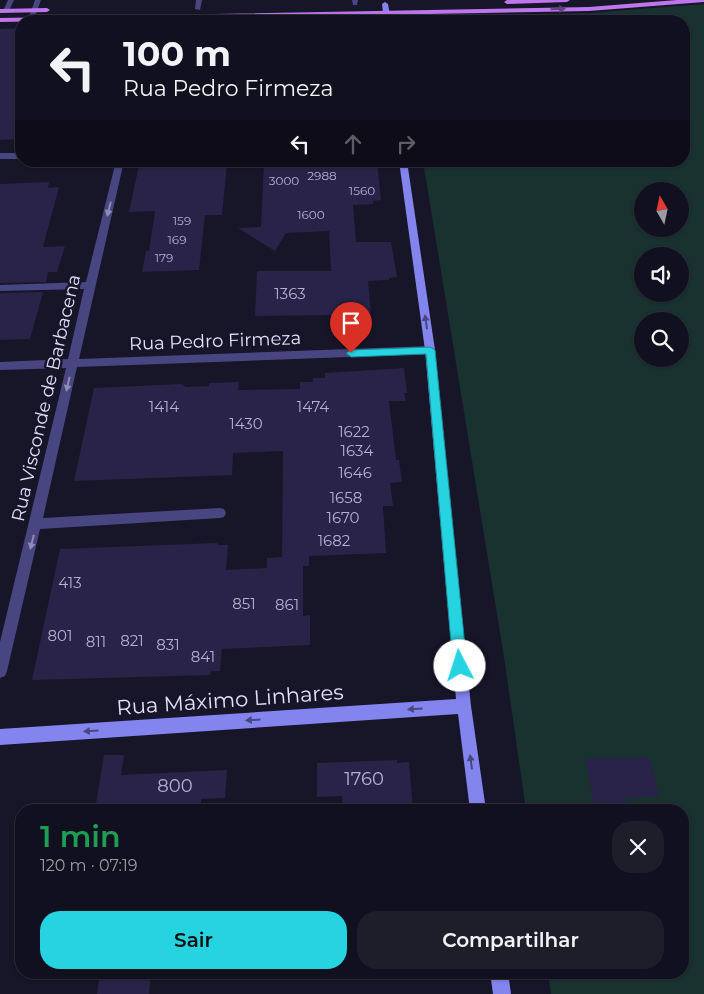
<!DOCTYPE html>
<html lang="pt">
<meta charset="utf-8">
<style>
:root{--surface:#11101e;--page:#1e1e2b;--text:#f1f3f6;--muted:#9c9da4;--line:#30303c;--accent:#26d3e0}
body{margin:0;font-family:Montserrat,sans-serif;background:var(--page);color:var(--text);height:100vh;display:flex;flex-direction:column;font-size:19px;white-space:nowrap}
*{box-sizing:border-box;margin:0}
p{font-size:16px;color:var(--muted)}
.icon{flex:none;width:28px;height:28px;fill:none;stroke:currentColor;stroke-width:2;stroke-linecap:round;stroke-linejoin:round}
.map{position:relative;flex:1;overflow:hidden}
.side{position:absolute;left:15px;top:804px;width:674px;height:175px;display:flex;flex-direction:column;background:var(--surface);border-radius:20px;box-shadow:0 1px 4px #0004,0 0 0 1px var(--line)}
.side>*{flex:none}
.hud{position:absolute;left:15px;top:15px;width:675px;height:152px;border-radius:20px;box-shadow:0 1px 4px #0004,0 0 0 1px var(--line);background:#11101e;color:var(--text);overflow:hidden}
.needle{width:32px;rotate:351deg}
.controls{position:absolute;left:634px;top:182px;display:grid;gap:10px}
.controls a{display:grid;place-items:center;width:55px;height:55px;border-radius:50%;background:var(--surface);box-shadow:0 1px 4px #0004,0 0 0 1px var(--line);font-size:25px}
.pin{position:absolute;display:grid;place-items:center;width:42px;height:42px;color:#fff;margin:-51px -21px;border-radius:50% 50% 50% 0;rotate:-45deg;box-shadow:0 0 5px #0007}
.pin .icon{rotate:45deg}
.me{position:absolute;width:55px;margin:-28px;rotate:355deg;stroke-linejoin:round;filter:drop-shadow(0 0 4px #0008)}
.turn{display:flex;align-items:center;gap:18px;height:105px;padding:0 25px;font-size:22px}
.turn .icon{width:65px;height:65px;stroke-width:2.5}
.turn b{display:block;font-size:35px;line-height:42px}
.lanes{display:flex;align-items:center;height:48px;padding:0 25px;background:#0003;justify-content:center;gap:25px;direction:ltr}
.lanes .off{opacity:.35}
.round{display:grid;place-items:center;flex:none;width:52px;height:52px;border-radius:20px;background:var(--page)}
.headline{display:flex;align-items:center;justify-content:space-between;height:85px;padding:0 25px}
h1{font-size:30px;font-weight:600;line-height:38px;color:#1e9e55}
.cta{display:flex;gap:10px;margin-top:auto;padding:10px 25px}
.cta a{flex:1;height:58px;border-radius:20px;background:var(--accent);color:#111;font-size:20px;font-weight:600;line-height:58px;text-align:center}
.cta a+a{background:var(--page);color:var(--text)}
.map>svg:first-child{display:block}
</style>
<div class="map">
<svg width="704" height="994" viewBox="0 0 704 994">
<rect width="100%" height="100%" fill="#171528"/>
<path fill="#183230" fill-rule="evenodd" d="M704 4V994H551L548 973 682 972V810H526L504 657 423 161H684V21H400V19L401 18 589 13ZM642 191H680V229H642ZM642 256H680V294H642ZM642 321H680V359H642Z"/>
<path fill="#292347" d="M21 28V139L0 140V29Z
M307 161H377L381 200 373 201V204L353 205 356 242H391L397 277 389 278V280L368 281 371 313 350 314 351 332H331V315L255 316 257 271H331L329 231 286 233 275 251 238 228 261 227 264 164 307 163Z
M227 164 222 215H205L199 270 142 272 146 251H149L155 211 129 212 139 165Z
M49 182 48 188 59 187 43 247 65 246 57 272H48L46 282 0 283V184Z
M43 292 30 339 0 340V293Z
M404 368 407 393H404L406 401H389L396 460H399L402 482 390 483 393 506H383L386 553 309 556V566H303V616L310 615V645L222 649 220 671H211L210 675 32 680 60 549 217 543 218 545H228L226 570 267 568V558L282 557 283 451 233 453 232 475 74 481 94 388 182 384 186 387 209 386V383L239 382 238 390 300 389V382H313V378H325V373Z
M104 755H124L121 775 227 770 225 798 201 799V810H95Z
M650 757 659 797 626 798 629 810H595L585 759Z
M397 760V763L409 762 413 810H343L342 796 317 797V763Z
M100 972H151L149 994H97Z"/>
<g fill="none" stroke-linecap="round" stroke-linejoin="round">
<path fill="#474681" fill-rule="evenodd" d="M8 0H14L9 11 6 13 3 11Z"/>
<path fill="#474681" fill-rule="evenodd" d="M35 0H41L34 19 28 20Z
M196 0H202L200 10 195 9Z
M352 0H358L357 5H353Z
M0 153H21V159H0Z
M116 161H124L79 359 430 346 435 350 430 354 77 367 43 518 220 508 224 509 226 513 224 517 220 518 40 529 7 671 5 676 0 678V642L66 368 0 370V362L68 359 84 289 0 291V285L86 282Z"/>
<path fill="#8484ee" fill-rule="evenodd" d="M385 2 388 4 391 21H384L382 4Z
M399 161H407L435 350 471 706 486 810H470L458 714 0 745V729L456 699 425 350Z
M490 972H508L511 994H493Z"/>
<path fill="#bd76ec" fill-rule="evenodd" d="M570 0 567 2 507 4 504 2 507 0Z
M677 0H704V2L589 11 0 22V18L589 7Z
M0 9 47 8 50 10 47 12 0 13Z"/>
</g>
<defs><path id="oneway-solid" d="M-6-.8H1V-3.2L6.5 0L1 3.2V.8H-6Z" transform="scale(1.25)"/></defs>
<use fill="#624180" href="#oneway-solid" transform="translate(558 9) rotate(-2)"/>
<g fill="#8d8bb8">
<use href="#oneway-solid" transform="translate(109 209) rotate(104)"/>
<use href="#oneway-solid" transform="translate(68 384) rotate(103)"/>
<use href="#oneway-solid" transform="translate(32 542) rotate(104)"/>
</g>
<g fill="#484781">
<use href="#oneway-solid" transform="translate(426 322) rotate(-98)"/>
<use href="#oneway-solid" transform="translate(415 709) rotate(176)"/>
<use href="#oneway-solid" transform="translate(253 720) rotate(176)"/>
<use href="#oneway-solid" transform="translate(91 731) rotate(176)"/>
<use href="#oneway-solid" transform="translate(471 762) rotate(-98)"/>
</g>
<path fill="#26d3e0" stroke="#198992" d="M430 347 435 350 467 666 465 671 460 672 455 671 453 666 426 354 351 357 346 353 351 350Z"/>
<g text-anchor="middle" stroke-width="5" stroke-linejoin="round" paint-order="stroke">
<g font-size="12" fill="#b4b1ce">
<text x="322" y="180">2988</text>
<text x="284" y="185">3000</text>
<text x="362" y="195">1560</text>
<text x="311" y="219">1600</text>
<text x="182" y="225">159</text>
<text x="177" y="244">169</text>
<text x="164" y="262">179</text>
</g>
<g font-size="15" fill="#b4b1ce">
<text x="290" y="299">1363</text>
<text x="164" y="412">1414</text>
<text x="313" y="412">1474</text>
<text x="246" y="429">1430</text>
<text x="354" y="437">1622</text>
<text x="357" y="456">1634</text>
<text x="355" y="478">1646</text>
<text x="346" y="503">1658</text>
<text x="343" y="523">1670</text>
<text x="334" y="546">1682</text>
<text x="70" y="588">413</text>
<text x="244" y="609">851</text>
<text x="287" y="610">861</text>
<text x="60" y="641">801</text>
<text x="132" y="646">821</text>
<text x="96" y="647">811</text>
<text x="168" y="650">831</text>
<text x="203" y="662">841</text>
</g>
<g font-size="18" fill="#e3e0fb" stroke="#171528">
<text transform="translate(215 341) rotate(-2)" y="6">Rua Pedro Firmeza</text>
<text transform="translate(46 398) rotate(-77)" y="6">Rua Visconde de Barbacena</text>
</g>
<g font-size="18" fill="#b4b1ce">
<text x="364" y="785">1760</text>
<text x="175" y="792">800</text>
</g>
<g font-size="21" fill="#e3e0fb" stroke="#171528">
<text transform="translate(230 700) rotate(-4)" y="7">Rua Máximo Linhares</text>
</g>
</g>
</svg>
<div class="controls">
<a><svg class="needle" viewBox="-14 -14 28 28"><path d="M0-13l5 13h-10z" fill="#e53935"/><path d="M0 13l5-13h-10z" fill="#9c9da4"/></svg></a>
<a><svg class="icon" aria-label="sound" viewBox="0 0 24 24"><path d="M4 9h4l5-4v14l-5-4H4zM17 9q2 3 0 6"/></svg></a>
<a><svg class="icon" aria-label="search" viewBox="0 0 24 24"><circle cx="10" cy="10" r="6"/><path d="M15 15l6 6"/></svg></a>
</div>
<div class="pin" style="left:351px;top:353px;background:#d93025"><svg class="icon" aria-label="arrive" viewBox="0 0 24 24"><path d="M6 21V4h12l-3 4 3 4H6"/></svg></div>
<svg class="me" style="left:460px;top:666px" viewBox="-20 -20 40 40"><circle r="19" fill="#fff"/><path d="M0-13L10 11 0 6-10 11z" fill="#26d3e0"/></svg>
<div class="hud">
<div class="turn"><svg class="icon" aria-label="left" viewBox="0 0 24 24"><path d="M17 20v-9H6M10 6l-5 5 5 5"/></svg><div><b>100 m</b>Rua Pedro Firmeza</div></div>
<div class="lanes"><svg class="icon" aria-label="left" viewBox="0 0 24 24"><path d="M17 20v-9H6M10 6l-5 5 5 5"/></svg><svg class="icon off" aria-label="ahead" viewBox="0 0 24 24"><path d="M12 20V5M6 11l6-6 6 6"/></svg><svg class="icon off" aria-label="right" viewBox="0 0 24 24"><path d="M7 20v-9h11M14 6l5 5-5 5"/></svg></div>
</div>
<section class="side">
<div class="headline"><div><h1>1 min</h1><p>120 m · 07:19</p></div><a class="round"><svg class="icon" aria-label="close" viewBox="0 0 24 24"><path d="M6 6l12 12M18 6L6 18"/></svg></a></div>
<div class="cta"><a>Sair</a><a>Compartilhar</a></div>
</section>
</div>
